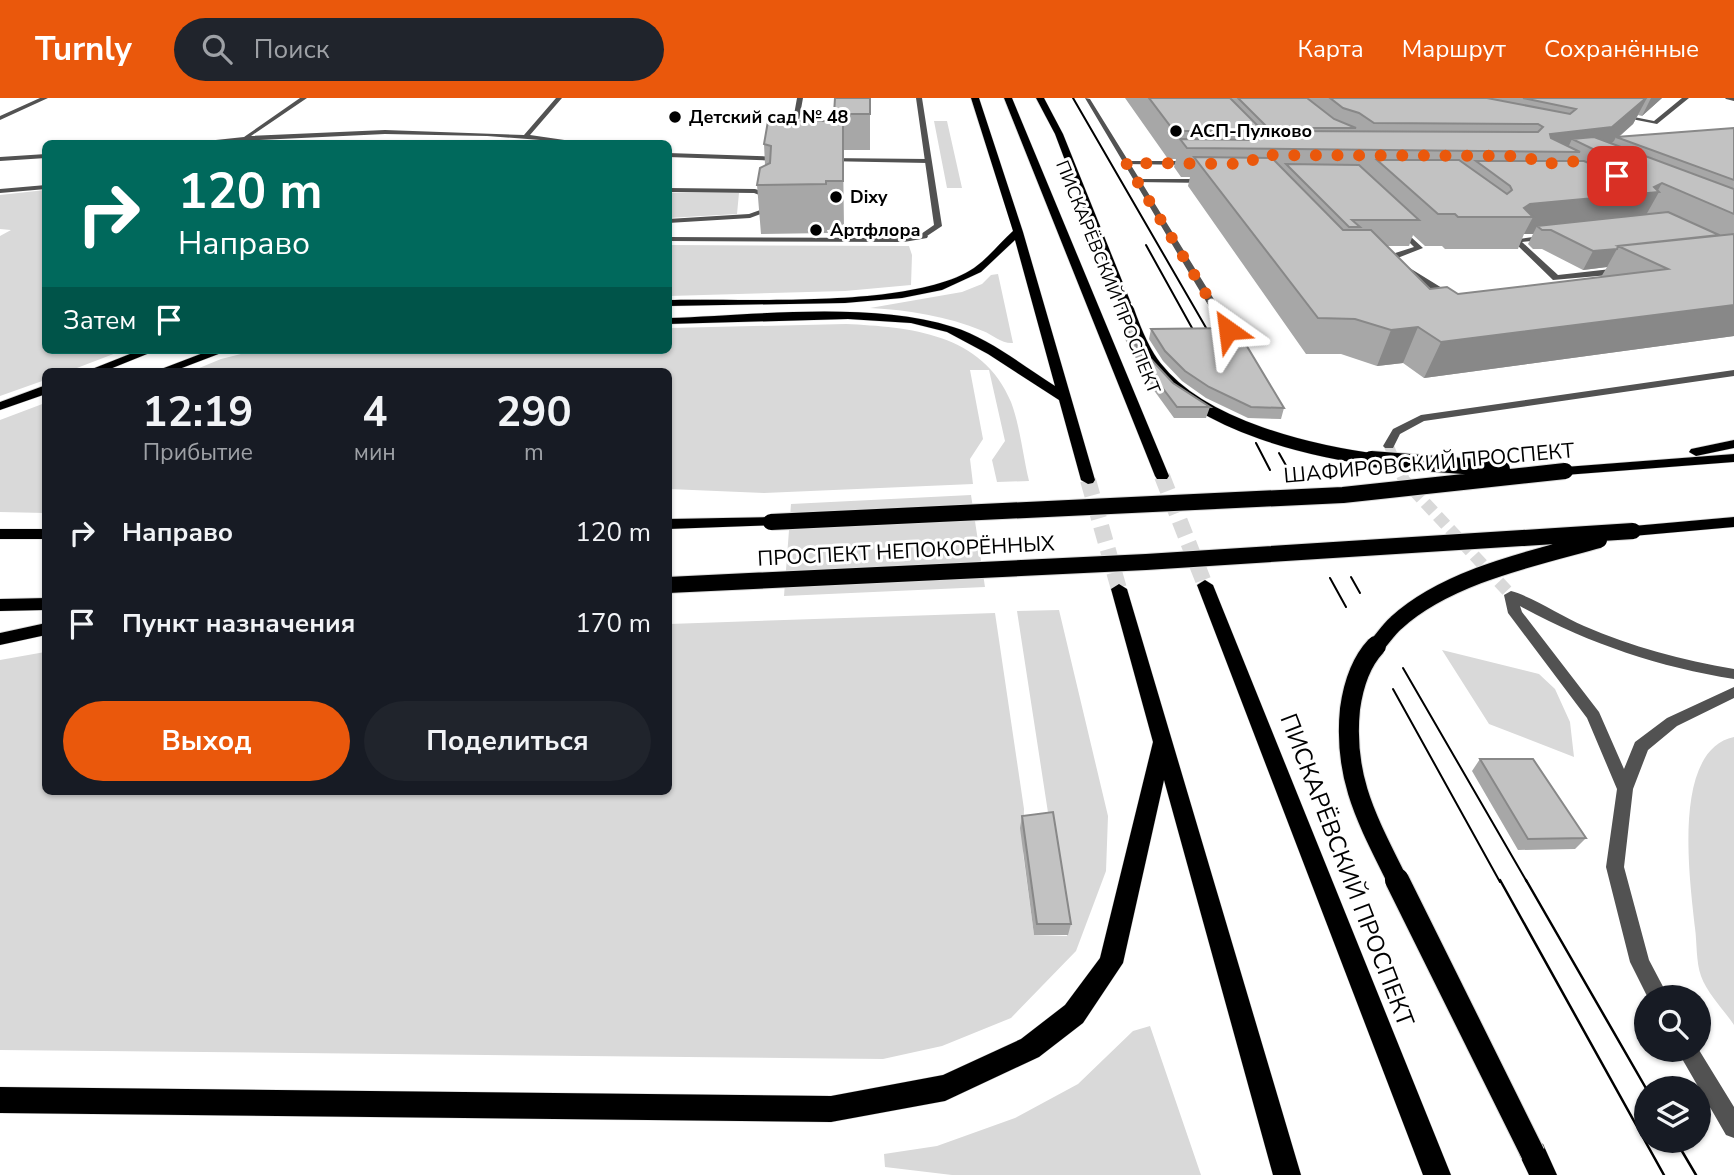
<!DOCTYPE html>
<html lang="ru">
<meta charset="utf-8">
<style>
:root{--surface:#171b24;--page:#20242c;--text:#f1f3f6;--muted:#9ea1a6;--accent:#ea580c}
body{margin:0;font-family:"Nunito Sans",sans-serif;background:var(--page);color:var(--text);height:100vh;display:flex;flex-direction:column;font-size:26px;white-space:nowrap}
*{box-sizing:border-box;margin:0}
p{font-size:23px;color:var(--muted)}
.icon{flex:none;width:38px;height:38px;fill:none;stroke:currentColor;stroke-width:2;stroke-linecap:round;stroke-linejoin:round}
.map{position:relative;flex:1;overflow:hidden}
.sheet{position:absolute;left:42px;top:270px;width:630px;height:427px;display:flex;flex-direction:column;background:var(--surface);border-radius:10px;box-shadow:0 2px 5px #0004}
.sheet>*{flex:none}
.guide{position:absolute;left:42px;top:42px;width:630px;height:214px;border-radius:10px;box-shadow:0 2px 5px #0004;background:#00695c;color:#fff;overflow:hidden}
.buttons{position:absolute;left:1634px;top:887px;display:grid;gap:14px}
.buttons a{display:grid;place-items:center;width:77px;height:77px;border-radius:50%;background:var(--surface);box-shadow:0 2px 5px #0004;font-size:35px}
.pin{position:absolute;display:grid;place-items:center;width:60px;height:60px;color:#fff;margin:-30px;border-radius:14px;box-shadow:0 4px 10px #0006}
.me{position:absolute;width:77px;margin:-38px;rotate:329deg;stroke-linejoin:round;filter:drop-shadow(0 0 5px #0008)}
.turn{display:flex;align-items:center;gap:24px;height:147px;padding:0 21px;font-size:32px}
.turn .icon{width:91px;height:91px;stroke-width:2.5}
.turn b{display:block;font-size:49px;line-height:60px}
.then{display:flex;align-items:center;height:66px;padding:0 21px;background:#0003;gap:14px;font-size:26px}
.eta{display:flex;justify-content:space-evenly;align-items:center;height:119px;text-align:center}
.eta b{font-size:42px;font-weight:700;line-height:49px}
.button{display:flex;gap:14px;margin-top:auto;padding:14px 21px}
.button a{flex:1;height:80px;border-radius:42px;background:var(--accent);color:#fff;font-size:28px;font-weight:700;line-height:80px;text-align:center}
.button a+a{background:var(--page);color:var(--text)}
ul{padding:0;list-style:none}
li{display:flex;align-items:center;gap:21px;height:91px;padding:0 21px}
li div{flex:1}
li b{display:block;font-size:26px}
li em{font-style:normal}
header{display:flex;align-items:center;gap:42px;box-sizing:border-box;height:98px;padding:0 35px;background:var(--accent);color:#fff}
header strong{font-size:33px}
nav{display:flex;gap:38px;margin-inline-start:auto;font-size:24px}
.search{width:490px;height:63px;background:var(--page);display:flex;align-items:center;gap:18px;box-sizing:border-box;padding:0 24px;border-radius:38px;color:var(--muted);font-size:26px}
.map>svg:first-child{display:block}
</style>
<header>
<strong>Turnly</strong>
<div class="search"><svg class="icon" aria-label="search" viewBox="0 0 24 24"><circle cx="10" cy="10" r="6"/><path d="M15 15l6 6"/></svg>Поиск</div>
<nav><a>Карта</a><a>Маршрут</a><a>Сохранённые</a></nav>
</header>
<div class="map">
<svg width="1734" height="1077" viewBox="0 0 1734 1077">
<rect width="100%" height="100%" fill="#fff"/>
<path fill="#d9d9d9" d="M934 23H947L962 90H947Z
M45 92 46 252H124L69 273H46L45 282 0 298V138L11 132 0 131V97Z
M669 95H739L737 116 669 120Z
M669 147 909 148 912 157 911 187 845 193 669 198Z
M998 176 1013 245C1002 246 993 237 983 233 946 218 909 212 870 210L962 194 982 186 991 177Z
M846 226C909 229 983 235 1011 304 1020 328 1023 358 1029 383L997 384 992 362 1005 343 989 272H970L983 341 970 361 973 386 764 395 669 391 668 273H192L221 261 257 252H668L669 230Z
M45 305V415L0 414V322Z
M971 397 985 489 784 498 791 406Z
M1059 512 1108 718 1106 773 1076 853 1011 920 942 948 883 961 0 952V562L45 554 46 693H668L669 526 995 515 1024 711 1023 755 1034 837 1067 838 1017 513Z
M1442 552 1539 576 1555 591 1570 624 1574 659 1489 626Z
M1734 639V927C1724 912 1707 895 1701 878 1696 864 1697 845 1695 830 1690 783 1671 652 1734 639Z
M1150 928 1201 1077H952L885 1069 884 1056 937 1048 1015 1020 1078 986 1133 933Z"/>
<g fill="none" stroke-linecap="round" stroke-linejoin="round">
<path stroke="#d9d9d9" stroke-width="10" stroke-dasharray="10 5" stroke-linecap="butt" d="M1389 348 1395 363"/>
<path stroke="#d9d9d9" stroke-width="12" stroke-dasharray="12 6" stroke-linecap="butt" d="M1395 361 1404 382 1511 497"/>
<path stroke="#d9d9d9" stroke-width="16" stroke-dasharray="16 8" stroke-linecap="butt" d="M1162 378 1205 487
M1088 382 1119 491"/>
<defs>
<path id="primary" d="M971 0H979L1023 134 1095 382 1093 385 1088 386 1081 382 1059 302 988 256 947 234 911 225 848 221 668 226V220C755 217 871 203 953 229 989 240 1023 268 1055 288L1015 142 981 174 942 192 902 200 845 205 668 208V202C744 200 913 211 974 170 988 160 1000 145 1013 133Z
M1004 0H1012L1169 378 1167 381H1157L1155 378Z
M1036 0H1044L1063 36 1131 205 1129 207 1119 205 1055 36Z
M140 252H157L105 273H87Z
M211 252H229L174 273H156Z
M46 287V296L0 312V304Z
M1734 342V350L1696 358 1689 354 1691 351Z
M1734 356V364L1565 377 1558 373 1565 369Z
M771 419 779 424 776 427 668 431V421Z
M1734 419V429L1633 438 1625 433 1633 428Z
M0 431H46V441H0Z
M1205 482 1213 487 1451 1077H1423L1197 487Z
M1119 486 1127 491 1301 1077H1273L1164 682 1123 865 1083 925 1039 959 945 1003 831 1024 0 1015V989L831 998 943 977 1021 941 1065 907 1100 860 1153 644 1111 491Z
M46 500V512L0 513V501Z
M46 525V537L0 547V535Z
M1533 1042 1543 1046 1557 1077H1529L1519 1056 1523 1046Z"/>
</defs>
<use href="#primary" stroke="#dbdbdb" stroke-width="1"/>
<path fill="#525252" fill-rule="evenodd" d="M40 0H48L0 22V18Z
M300 0H307L251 38 385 32 524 37 556 0H562L530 37 592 46 487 38 385 36 178 46 244 39Z
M797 0H803L796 39 793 41 790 39Z
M1682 0H1689L1657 26 1616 18 1619 16 1654 23Z
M668 55 784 59 787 61 784 63 668 59Z
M46 56V60L0 63V59Z
M825 60 928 61 931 63 928 65 823 63Z
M1126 63H1192L1195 65 1192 67 1124 66Z
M1137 81H1207L1210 83 1207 85 1135 84Z
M46 87V91L0 95V91Z
M668 90 755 91 772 96 771 112 750 120 668 125V121L749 116 763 111 765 99 754 95 668 94Z
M1398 127 1423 150 1395 161 1455 198V202H1449L1386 162V158L1414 149 1394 129Z
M924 136 928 138 927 140 904 144 668 143V139L904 140Z
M1547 137H1550V141L1522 144 1558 177 1620 170 1624 173 1620 176 1553 182 1512 142Z"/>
<path fill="#525252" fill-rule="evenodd" d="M916 0H922L942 128 924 140 920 138 921 136 934 127Z
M1085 0 1090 1 1233 232 1231 234 1223 232Z
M1725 0H1734V3L1726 1Z
M1734 272V278L1424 323 1400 336 1393 350H1385L1383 348 1393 331 1421 317Z
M1511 493C1533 499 1561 518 1584 528 1632 549 1682 562 1734 571V581C1659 569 1587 545 1520 508L1522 514 1599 614 1624 671 1635 644 1667 620 1734 589V600L1677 628 1648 652 1633 691 1624 769 1649 862 1669 900H1648L1630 864 1606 769 1617 691 1587 620 1508 515 1504 497Z
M1677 952H1699L1734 1009V1040L1726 1037Z"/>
<use href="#primary" fill="#000" fill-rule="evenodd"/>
<path stroke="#000" stroke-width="2" d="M1073 0 1216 247
M1146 147 1202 248
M1256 345 1270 372
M1279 355 1288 371
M1351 479 1360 495
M1330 480 1346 509
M1403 570 1527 784
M1393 591 1500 784"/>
<path stroke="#000" stroke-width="2.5" d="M1500 782 1664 1077
M1526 782 1647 992
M1676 1043 1696 1077"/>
<defs>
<path id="primary-bridge-far4" d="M1125 205 1128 214"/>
<path id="primary-bridge-far3" d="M1128 212C1135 232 1143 253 1156 269 1203 329 1313 354 1385 363"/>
<path id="primary-bridge-far2" d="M1371 361 1502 371
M771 424 1343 397 1565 373
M668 487 1146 464 1633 433
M1375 549C1382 542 1388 532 1396 525 1447 478 1534 460 1599 442"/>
<path id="primary-bridge-far1" d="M1376 548C1361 564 1353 589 1350 611 1343 681 1368 723 1398 784"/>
<path id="primary-bridge" d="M1397 782 1533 1056"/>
</defs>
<use href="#primary-bridge-far4" stroke="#dbdbdb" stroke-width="10" stroke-linecap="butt"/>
<use href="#primary-bridge-far3" stroke="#dbdbdb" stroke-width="13" stroke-linecap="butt"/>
<use href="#primary-bridge-far2" stroke="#dbdbdb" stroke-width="18" stroke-linecap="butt"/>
<use href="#primary-bridge-far1" stroke="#dbdbdb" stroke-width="22" stroke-linecap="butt"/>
<use href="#primary-bridge" stroke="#dbdbdb" stroke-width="26" stroke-linecap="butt"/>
<use href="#primary-bridge-far4" stroke="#000" stroke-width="10"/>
<use href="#primary-bridge-far3" stroke="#000" stroke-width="12"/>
<use href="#primary-bridge-far2" stroke="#000" stroke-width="16"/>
<use href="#primary-bridge-far1" stroke="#000" stroke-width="20"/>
<use href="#primary-bridge" stroke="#000" stroke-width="24"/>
</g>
<path fill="#a7a7a7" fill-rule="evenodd" d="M870 0V52H843L844 131 827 132 828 135 761 136 757 87 765 67 764 46 834 23V16Z
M1125 0H1662L1642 18 1638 17 1633 26 1619 39 1734 30V238L1424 280 1403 265 1377 268 1341 256H1306L1188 88 1190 79H1181L1174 69 1176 61H1168ZM1524 136H1533L1528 146 1533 151H1542L1583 172 1607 169 1601 179 1458 196 1430 191 1386 148H1409L1413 137 1425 148H1442L1445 151H1518Z
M1127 231 1147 257 1173 285 1210 309 1206 320H1174L1153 291 1125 241Z
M1151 231 1284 310 1281 321 1248 320 1206 300 1182 283 1163 263 1149 241Z
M1480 661 1586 740 1575 751 1518 752 1472 673Z
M1022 718 1071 826 1068 837H1034L1020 730Z"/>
<path fill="#888" d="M1647 0 1633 26 1618 39H1616L1614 43 1598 57 1599 54 1572 41 1566 54H1542L1550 36Z
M1651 0H1662L1642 18Z
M1259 29 1253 51H1248L1252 33Z
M1662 85 1657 94H1659L1642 124 1537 128 1533 136H1524L1533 119 1524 110 1530 106 1654 89Z
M1617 151 1607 169 1583 172 1593 153Z
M1734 207V238L1424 280 1441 244Z
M1418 229 1403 265 1377 268 1391 232Z"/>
<path fill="#c2c2c2" stroke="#888" stroke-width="2" d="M835 0H870V16H834Z
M1149 0H1230L1259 29 1252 33H1174Z
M1238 0H1307L1334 21 1356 30H1268Z
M1330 0H1487L1570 16 1576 11 1523 0H1646L1612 29 1550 36 1551 40 1580 54 1187 50 1180 41 1256 42 1269 33 1538 34 1543 29 1538 26 1374 25 1359 15 1343 10Z
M768 23H843V83H826V86L757 87 760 70 770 65 771 48 764 46Z
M1734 30V82L1616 39Z
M1594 39 1734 91V116L1662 85 1654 89 1659 94 1530 106 1524 110 1533 119H1458L1455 116H1438L1377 62H1459L1507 96 1512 92 1510 88 1476 63H1584L1618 78 1627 77 1625 69 1599 60V54L1572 41Z
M1194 59 1272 60 1343 132H1371L1430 191 1447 189 1458 196 1668 171 1618 148 1734 136V207L1441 244 1418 229 1391 232 1355 221 1318 220Z
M1286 66 1359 67 1419 122H1352L1360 129H1349Z
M1668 114 1719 137 1618 148 1617 151 1593 153 1551 132H1542L1537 128Z
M1236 230 1284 310 1251 309 1209 289 1185 273 1165 253 1151 231Z
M1127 231H1132L1147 257 1173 285 1210 309H1177L1155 280Z
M1480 661H1533L1586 740 1528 741Z
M1053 714 1071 826H1037L1022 718Z"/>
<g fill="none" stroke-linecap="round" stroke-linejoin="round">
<path stroke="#ea580c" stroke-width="12" stroke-dasharray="0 21.6" d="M1228 232 1126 65 1248 66 1259 57 1525 58 1542 66 1580 63 1617 78"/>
</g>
<g fill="#000" stroke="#fff" stroke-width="2.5">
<circle cx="675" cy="19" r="7"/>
<circle cx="1176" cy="33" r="7"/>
<circle cx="836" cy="99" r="7"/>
<circle cx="816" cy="132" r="7"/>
</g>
<g text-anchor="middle" stroke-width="6" stroke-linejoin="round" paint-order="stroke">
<g font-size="18" font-weight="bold" fill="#000" stroke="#fff" text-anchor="start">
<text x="689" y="25">Детский сад № 48</text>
<text x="1190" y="39">АСП-Пулково</text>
<text x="850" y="105">Dixy</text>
<text x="830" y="138">Артфлора</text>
</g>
<g font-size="18" fill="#000" stroke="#fff">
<text transform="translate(1108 179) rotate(68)" y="6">ПИСКАРЁВСКИЙ ПРОСПЕКТ</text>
</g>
<g font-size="21" fill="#000" stroke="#fff">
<text transform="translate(1429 365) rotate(-5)" y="7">ШАФИРОВСКИЙ ПРОСПЕКТ</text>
<text transform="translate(906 453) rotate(-3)" y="7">ПРОСПЕКТ НЕПОКОРЁННЫХ</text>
</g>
<g font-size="24" fill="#000" stroke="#fff">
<text transform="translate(1347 772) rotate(69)" y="8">ПИСКАРЁВСКИЙ ПРОСПЕКТ</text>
</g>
</g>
</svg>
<div class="buttons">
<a><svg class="icon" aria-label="search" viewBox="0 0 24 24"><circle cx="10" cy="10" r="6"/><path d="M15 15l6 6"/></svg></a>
<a><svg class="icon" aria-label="layers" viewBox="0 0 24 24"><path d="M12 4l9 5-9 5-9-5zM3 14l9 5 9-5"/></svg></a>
</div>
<div class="pin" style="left:1617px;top:78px;background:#d93025"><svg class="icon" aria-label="arrive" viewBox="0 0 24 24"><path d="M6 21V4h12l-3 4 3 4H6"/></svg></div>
<svg class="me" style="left:1228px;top:232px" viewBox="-20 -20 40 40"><path d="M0-17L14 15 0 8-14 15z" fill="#ea580c" stroke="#fff" stroke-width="4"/></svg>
<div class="guide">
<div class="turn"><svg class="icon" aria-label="right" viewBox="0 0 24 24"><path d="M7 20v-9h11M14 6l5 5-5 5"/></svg><div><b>120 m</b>Направо</div></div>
<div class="then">Затем<svg class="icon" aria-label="arrive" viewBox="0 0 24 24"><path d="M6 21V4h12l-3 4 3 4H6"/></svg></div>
</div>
<section class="sheet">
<div class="eta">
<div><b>12:19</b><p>Прибытие</p></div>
<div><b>4</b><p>мин</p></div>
<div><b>290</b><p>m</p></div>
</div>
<ul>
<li><svg class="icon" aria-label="right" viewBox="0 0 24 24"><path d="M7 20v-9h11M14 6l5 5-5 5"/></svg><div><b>Направо</b></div><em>120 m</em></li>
<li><svg class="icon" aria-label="arrive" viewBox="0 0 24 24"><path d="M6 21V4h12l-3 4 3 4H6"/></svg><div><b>Пункт назначения</b></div><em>170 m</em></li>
</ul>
<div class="button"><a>Выход</a><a>Поделиться</a></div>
</section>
</div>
